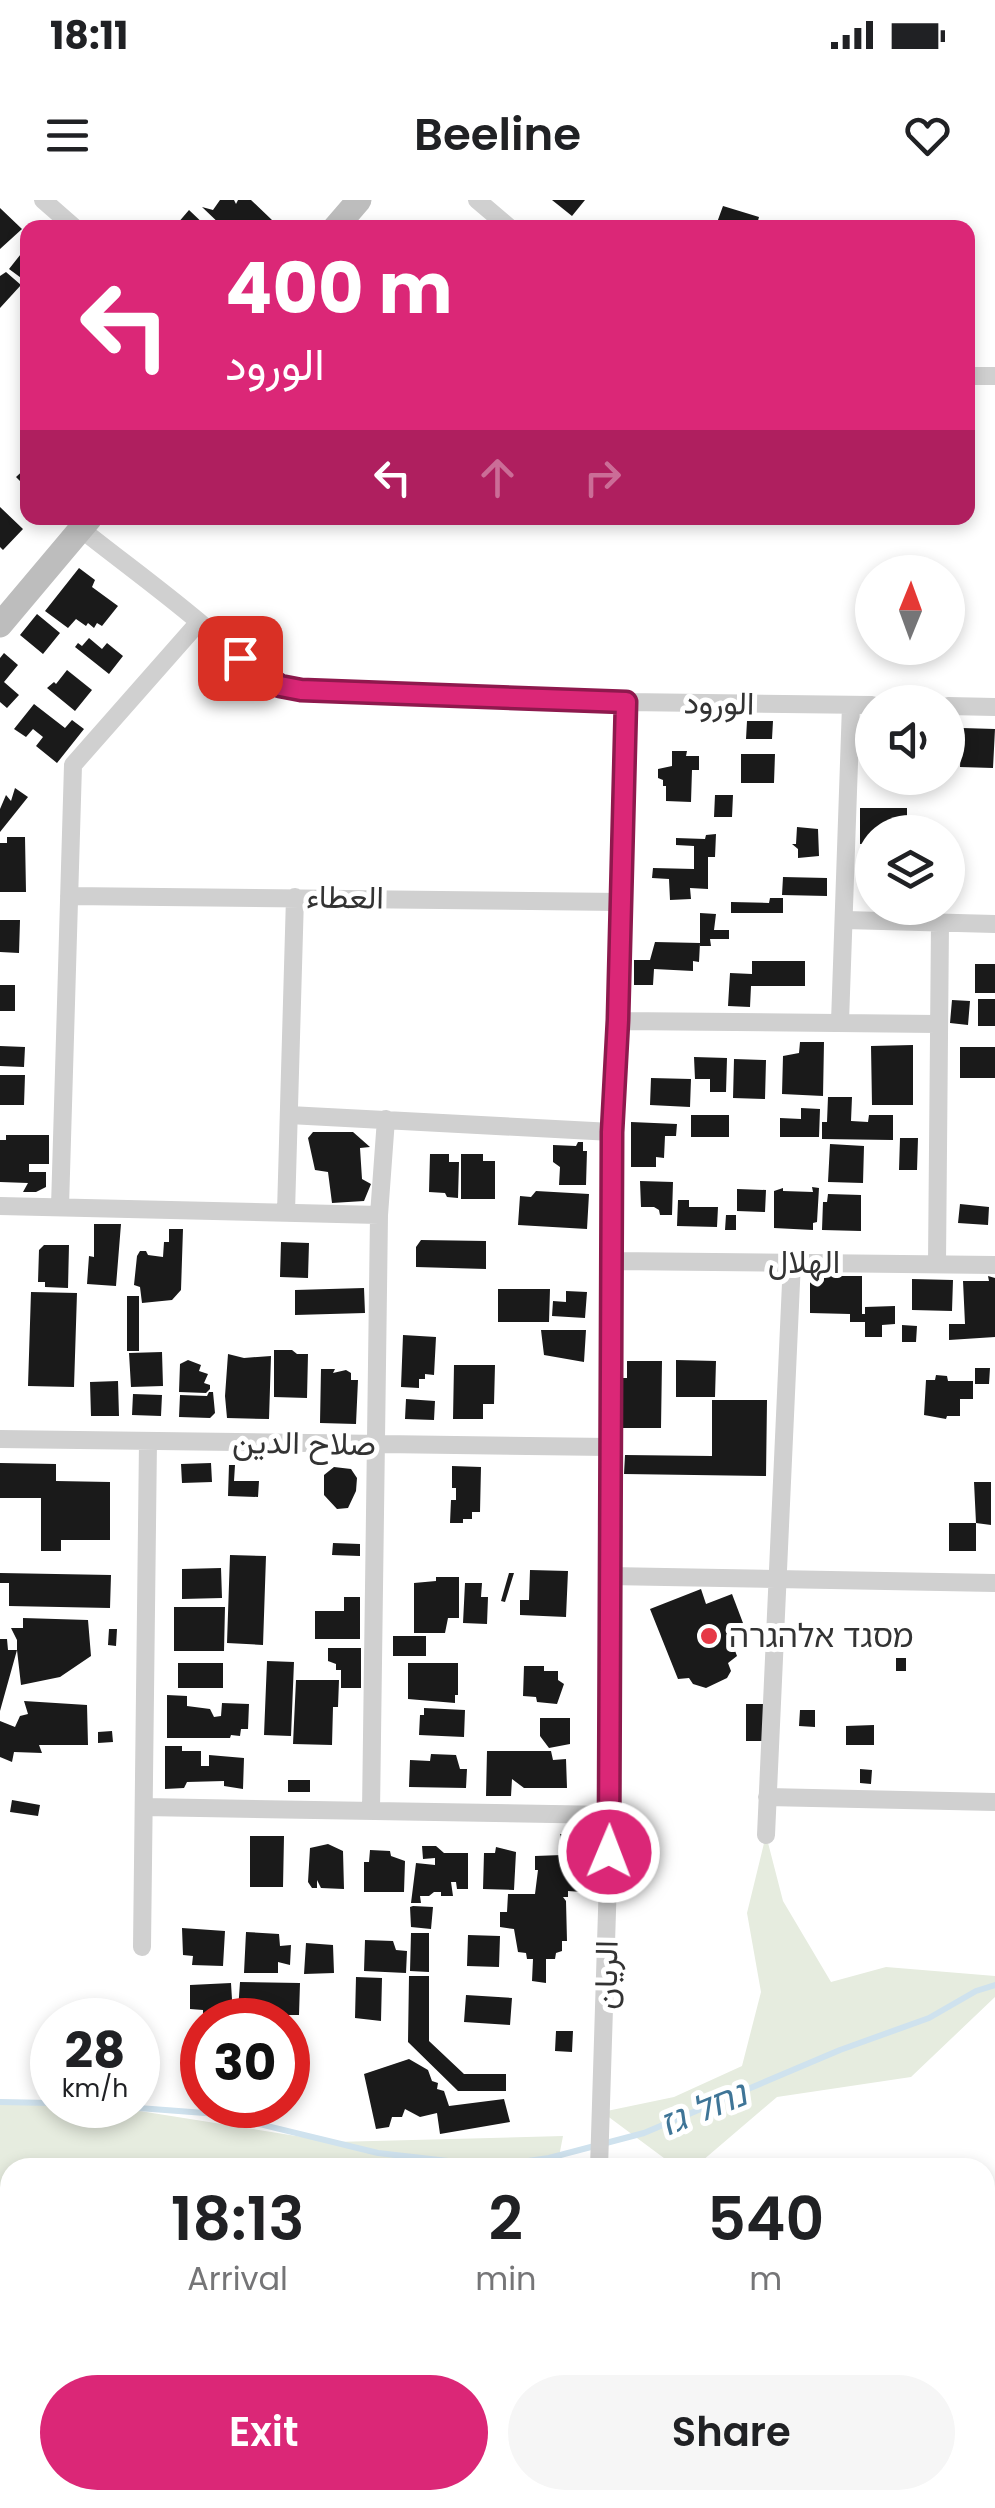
<!DOCTYPE html>
<meta charset="utf-8">
<style>
:root{--surface:#fff;--page:#f6f6f6;--text:#202124;--muted:#757577;--accent:#db2777}
body{margin:0;font-family:Poppins,Vazirmatn,"Noto Sans Hebrew",sans-serif;background:var(--page);color:var(--text);height:100vh;display:flex;flex-direction:column;font-size:38px;white-space:nowrap}
*{box-sizing:border-box;margin:0}
p{font-size:32px;color:var(--muted)}
.icon{flex:none;width:55px;height:55px;fill:none;stroke:currentColor;stroke-width:2;stroke-linecap:round;stroke-linejoin:round}
.map{position:relative;flex:1;overflow:hidden}
.side{position:absolute;left:0px;top:1958px;width:995px;height:352px;display:flex;flex-direction:column;background:var(--surface);border-radius:30px 30px 0 0;box-shadow:0 5px 15px #0003}
.side>*{flex:none}
.hud{position:absolute;left:20px;top:20px;width:955px;height:305px;border-radius:20px;box-shadow:0 5px 15px #0003;background:#db2777;color:#fff;overflow:hidden}
.needle{width:65px;rotate:1deg}
.fabs{position:absolute;left:855px;top:355px;display:grid;gap:20px}
.fabs a{display:grid;place-items:center;width:110px;height:110px;border-radius:50%;background:var(--surface);box-shadow:0 5px 15px #0003;font-size:50px}
.speed{position:absolute;left:30px;top:1798px;display:flex;gap:20px;font-size:50px;font-weight:700;text-align:center}
.speed>*{display:grid;place-content:center;width:130px;height:130px;border-radius:50%;background:var(--surface);box-shadow:0 5px 15px #0003;line-height:1}
.speed small{font-size:25px;font-weight:400}
.speed .limit{border:15px solid #d22;background:#fff;color:#111}
.pin{position:absolute;display:grid;place-items:center;width:85px;height:85px;color:#fff;margin:-42px;border-radius:20px;box-shadow:0 5px 15px #0006}
.me{position:absolute;width:110px;margin:-55px;rotate:1deg;stroke-linejoin:round;filter:drop-shadow(0 0 8px #0008)}
.turn{display:flex;align-items:center;gap:35px;height:210px;padding:0 40px;font-size:45px}
.turn .icon{width:130px;height:130px;stroke-width:2.5}
.turn b{display:block;font-size:70px;line-height:85px}
.lanes{display:flex;align-items:center;height:95px;padding:0 40px;background:#0003;justify-content:center;gap:50px;direction:ltr}
.lanes .off{opacity:.35}
.eta{display:flex;justify-content:space-evenly;align-items:center;height:170px;text-align:center}
.eta b{font-size:60px;font-weight:600;line-height:70px}
.action{display:flex;gap:20px;margin-top:auto;padding:20px 40px}
.action a{flex:1;height:115px;border-radius:60px;background:var(--accent);color:#fff;font-size:40px;font-weight:600;line-height:115px;text-align:center}
.action a+a{background:var(--page);color:var(--text)}
.status{display:flex;justify-content:space-between;align-items:center;height:70px;padding:0 50px;background:var(--surface);direction:ltr}
.status svg{height:28px;fill:currentColor}
header{display:flex;justify-content:space-between;align-items:center;height:130px;padding:0 40px;background:var(--surface);font-size:45px;font-weight:600}
.map>svg:first-child{display:block}
</style>
<div class="status"><b>18:11</b><svg viewBox="0 0 49 12"><path d="M0 12V9h3v3zM5 12V6h3v6zM10 12V3h3v9zM15 12V0h3v12zM26 1h20v11H26zM47 4h2v5h-2z"/></svg></div>
<header><svg class="icon" aria-label="menu" viewBox="0 0 24 24"><path d="M4 6h16M4 12h16M4 18h16"/></svg>Beeline<svg class="icon" aria-label="heart" viewBox="0 0 24 24"><path d="M12 20l-8-8c-3-5 5-10 8-4 3-6 11-1 8 4z"/></svg></header>
<div class="map">
<svg width="995" height="2308" viewBox="0 0 995 2308">
<rect width="100%" height="100%" fill="#fff"/>
<path fill="#e6ecdf" d="M766 1635 783 1701 831 1782 886 1767 995 1776V1797L911 1877 777 1897 695 1967H676L602 1912 674 1897 742 1866 761 1792 747 1713Z
M0 1904 102 1905 334 1942 563 1936 557 1967 10 1968V2044L0 2042Z"/>
<g fill="none" stroke-linecap="round" stroke-linejoin="round">
<path stroke="#cfe2ee" stroke-width="6" d="M0 1902 52 1903
M99 1905 218 1914 378 1953 492 1966 549 1958 644 1933 840 1850 929 1818 976 1791 995 1785"/>
</g>
<path fill="#1a1a1a" d="M220 0H234L236 4 238 0H251L272 20V28H249L245 24 240 28H224L202 7 213 10Z
M552 0H585L572 16Z
M723 6 759 17 756 28H715Z
M0 8 22 29 0 49Z
M189 10 208 28H181L177 24Z
M28 45V83L9 69Z
M6 72 21 85 0 108V76Z
M28 266V284L22 283 16 277Z
M0 307 23 329 3 350 0 347Z
M79 368 95 380 92 387 118 406 102 426 97 423 94 428 88 423 86 426 76 419 68 428 45 411Z
M37 414 60 433 43 454 20 435Z
M89 438 102 449 107 443 123 456 109 474 75 447 78 443 82 446Z
M4 453 18 465 4 482 19 495 7 508 0 502V458Z
M67 470 92 490 75 511 47 488 54 482 56 484Z
M34 504 65 528 72 520 84 529 57 563 36 546 43 537 33 529 26 537 14 529Z
M747 521H773L772 539H746Z
M962 528 995 529 993 568 960 567Z
M672 551H687L686 556H699V570H692L691 602 666 601V586H663V580L658 578V569L672 566Z
M741 554H775L774 583H741Z
M15 588 28 597 0 632V609L6 595 11 601Z
M715 595H733L732 617H714Z
M860 608H907V632H872V644H860Z
M797 627 818 629 819 656 798 658V649L792 644H796Z
M716 634 715 657H708V689L690 688 691 699 670 700 669 679 652 678 653 668 694 669V646L676 645V638L705 639 706 635Z
M7 637H25L26 692H0V643H7Z
M865 649H872V687L865 688Z
M783 677 827 678V696L782 695Z
M770 698H783V713H731V702L769 703Z
M700 713 716 714 714 730H729V739H710L711 746H700Z
M0 720H20L19 753 0 752Z
M655 742 700 743 699 762 693 761V771L654 769 653 785H634V760H650Z
M752 761H805V786H751L750 807 728 806 730 773 752 774Z
M975 764H995V793H975Z
M0 785H15V811H0Z
M978 799H995V826H978Z
M952 800 970 801 968 825 950 823Z
M800 842H824L823 896 782 894 783 856 799 853Z
M913 845V905H872L871 846Z
M0 846 25 847 24 867 0 866Z
M960 847H995V878H960Z
M694 857 727 858 726 892H710V879H695Z
M734 859 766 860 765 899 733 898Z
M0 875H25L24 905H0Z
M651 878 691 879 690 907 650 905Z
M828 897H852L851 921 868 922 869 915H893V940L822 939V922H827Z
M801 908 820 909 819 937H780V918L801 919Z
M691 915H729V937H691Z
M631 922 677 924 676 936H665L664 958 656 957V967H631Z
M313 932H353L370 947 360 948 362 979 371 984 364 1001 332 1003 328 972 315 970 308 938Z
M6 935H49V964H29V972H46V987L36 992H23L28 983 0 982V940H6Z
M900 938H918L917 970H899Z
M578 942H583V951H587L586 985H559L560 967 553 962V945L576 946Z
M830 944 864 946 863 983 828 982Z
M430 954H449V962H459L458 998 447 997 445 993 429 992Z
M461 954H483V961H495V999H461Z
M640 981 673 982 672 1015H660L659 1010 654 1007H641Z
M812 987 819 988 817 1022 813 1023V1030L774 1028V991L783 988V991L813 992Z
M737 989 766 990 765 1012 737 1011Z
M536 991 589 994 587 1029 518 1025 520 996 531 997Z
M828 994 861 995V1031L822 1030 823 1002H827Z
M678 1000H689V1007H718L717 1027 677 1026Z
M960 1004 989 1007 988 1025 958 1023Z
M726 1015H736V1030H725Z
M94 1024H121L116 1086 87 1084 89 1056 94 1057Z
M169 1029H183L181 1090 172 1100 142 1103 140 1087 134 1085 137 1056 140 1051H146L148 1055 163 1057 164 1042H169Z
M421 1040 486 1041V1069L416 1067V1047Z
M281 1042 309 1043 308 1078 280 1077Z
M44 1045H69L68 1088 45 1087V1082H38L39 1050Z
M819 1076H862V1114H865V1107L895 1106V1124L882 1125V1137H865V1122H850V1114L810 1113V1082H818Z
M988 1076 995 1078V1137L949 1140V1124H965L963 1081H989Z
M912 1079 953 1080 952 1111 912 1110Z
M364 1088 365 1113 295 1115V1090Z
M498 1089H550L549 1122H498Z
M566 1091 587 1092 585 1118 552 1116 553 1101 566 1102Z
M31 1092 77 1093 74 1187 28 1186Z
M127 1096H139V1151H127Z
M902 1125 917 1126 916 1142H902Z
M541 1130H586L584 1162 544 1155Z
M403 1135 436 1137 434 1175 425 1174V1179H419V1188L401 1187Z
M274 1150H292L297 1154H308L307 1198 274 1197Z
M162 1152 163 1186 131 1187 129 1153Z
M228 1154 244 1158 271 1156 269 1219 227 1218 225 1196Z
M188 1160 201 1165 199 1171 208 1174 204 1183 210 1185V1189L206 1193 179 1192 180 1164Z
M676 1160 716 1161 715 1197H676Z
M627 1161H662L661 1228H622V1178H627Z
M454 1165H495L494 1204H483V1219H453Z
M975 1168H990L989 1184H975Z
M321 1169H335L333 1173 346 1170 351 1173V1180H358L356 1224 320 1223Z
M936 1175 947 1176 948 1181H973V1199H960V1216H947L946 1219 924 1215 926 1180H935Z
M118 1181 119 1216H91L90 1182Z
M209 1192H213L215 1213 210 1218 179 1217 180 1195 207 1196Z
M133 1194 162 1195 161 1216 132 1215Z
M406 1199 435 1201 434 1220 405 1219Z
M712 1200H767L766 1276 624 1274 625 1255 712 1256Z
M0 1263 56 1264V1281L110 1282V1340H61V1351H41V1298H0Z
M211 1263 212 1282 182 1283 181 1264Z
M229 1265H235L234 1281H259L258 1297 228 1296Z
M452 1266 481 1267 480 1312H472V1319H463V1323H450L451 1300H456V1288H452Z
M334 1267 351 1269 357 1278 356 1291 348 1308 337 1309 324 1295V1275Z
M974 1282H991V1325L976 1323Z
M949 1323H976V1351H949Z
M333 1343 360 1344V1356L332 1355Z
M230 1355 266 1356 263 1445 227 1443Z
M221 1368 222 1398 182 1399V1369Z
M530 1370 568 1371 566 1417 520 1415V1400H529Z
M0 1373 111 1375 110 1408 9 1406V1383H0Z
M509 1373H514L505 1402 501 1401Z
M436 1377H459V1418H448L445 1433H414V1383L436 1381Z
M465 1383H482L481 1397H488L487 1424 463 1423Z
M701 1389 706 1404 732 1394 743 1423 727 1429 737 1456 728 1463 731 1471 727 1478 706 1488 693 1484 689 1478 678 1479 650 1409Z
M344 1397H360V1439H315V1411H344Z
M174 1407H225L224 1451H174Z
M23 1418 88 1420 91 1456 60 1477 21 1485 17 1450 0 1511V1439H7L8 1450H17V1440L11 1428H23Z
M109 1429H117L116 1446 108 1445Z
M393 1436H426V1456H393Z
M328 1448H361V1488H341V1470H336V1464L328 1461Z
M896 1458H906V1471H896Z
M267 1461 294 1462 291 1536 264 1535Z
M178 1463H223V1488H178Z
M408 1463H458V1495H455V1503L408 1499Z
M524 1466H544V1471H558V1480L564 1484 557 1504 537 1502 536 1497 523 1496Z
M296 1480H339L338 1507H333L332 1545 293 1544Z
M167 1495 187 1496V1506L210 1509 214 1517 221 1516 222 1503 249 1504 248 1529H241L240 1536 231 1535 230 1538H167Z
M24 1501 87 1505 88 1545H39L42 1553 14 1552 12 1562 0 1557V1521L15 1527 20 1516 28 1514Z
M746 1504H763V1541H746Z
M424 1508 465 1510 464 1537 419 1535 420 1515H424Z
M800 1510H815V1527L799 1526Z
M540 1518H570V1544L549 1548 540 1536Z
M874 1525V1545H846V1526Z
M112 1531 113 1542 98 1543V1532Z
M165 1546H182V1551H201V1566H209V1555L244 1558 243 1589 224 1586V1581L187 1582 184 1588 165 1589Z
M487 1551H551L553 1560 566 1559 567 1588H524L512 1579 511 1596H486Z
M431 1554 456 1555 460 1569H467L466 1588 409 1587 410 1560 430 1561Z
M860 1569 872 1570 871 1584 860 1583Z
M288 1580H310V1592H288Z
M12 1600 40 1605 38 1616 10 1612Z
M560 1634H577L583 1642 582 1692 568 1691V1697H563L566 1701 567 1741H562V1751L556 1753 555 1759H546V1783L532 1781 533 1759H527L526 1753 518 1752 514 1729 500 1727V1712H507L508 1694H535L538 1670H535V1656L562 1655Z
M250 1636H284L283 1687H250Z
M328 1644 343 1651 344 1689 321 1688 317 1680V1688H312L308 1682 310 1648Z
M422 1646H436L444 1653H468V1689H457L456 1682H451L453 1696H441V1692H434L429 1696H420L421 1703H411L416 1663 435 1665V1658L423 1659Z
M496 1647 516 1652 514 1690 483 1689 484 1653H495Z
M370 1650 390 1651 391 1656 405 1661 404 1692H364V1662H369Z
M413 1706 433 1707 431 1729 411 1727 410 1707Z
M182 1728 225 1731 223 1766 192 1765 193 1756 183 1755Z
M246 1732 279 1734 280 1746 291 1745 290 1765 278 1762V1773H244Z
M411 1733H429V1772L410 1771Z
M468 1735 500 1736 499 1767 467 1766Z
M365 1740 393 1741 396 1750 407 1751 406 1773 364 1771Z
M306 1743 333 1745 334 1773 304 1774Z
M409 1776H429V1841L464 1874H506V1891H458L408 1842Z
M356 1777 382 1778 381 1821 355 1818Z
M240 1782 300 1783 299 1815H266L238 1811Z
M231 1783 233 1816 203 1817V1810L190 1809V1785Z
M466 1795 512 1798 510 1825 464 1822Z
M556 1831H573L572 1852 555 1851Z
M409 1859 428 1870 432 1881 438 1883 437 1889 444 1891 449 1906 504 1899 510 1922 440 1934 437 1913 420 1917 405 1909 402 1917H392L389 1927 376 1929 364 1874Z
M988 2195H995V2223L987 2215Z
M787 2300H814V2308H786Z
M858 2300H892L891 2308H858Z
M930 2300H946V2308H930Z"/>
<g fill="none" stroke-linecap="round" stroke-linejoin="round">
<path stroke="#d0d0d0" stroke-width="18" d="M43 0 75 28
M477 0 510 28
M968 176H995
M81 329C120 360 160 389 198 421 231 449 257 483 301 490L626 502 872 505
M948 506 995 507
M69 696 621 702
M845 720 995 724
M619 821 937 824
M840 822 851 505
M289 915 612 932
M0 1006 379 1015
M60 1007 73 565 199 422
M286 1012 295 697
M613 1061 995 1065
M937 1063 940 723
M0 1239 609 1247
M609 1376 995 1383
M767 1597 995 1602
M144 1607 610 1615
M371 1611 379 1015 386 919
M766 1635 792 1061
M142 1747 148 1241
M599 1968 610 1615 612 932 619 821 626 502
M985 2255H995
M31 2308V2300
M189 2308V2300
M760 2308V2300"/>
<path stroke="#bdbdbd" stroke-width="25" d="M335 28 359 0
M0 425 90 318
M985 2047 995 2046
M0 2055 10 2057
M985 2083 995 2081
M0 2095 10 2097
M594 2308V2300"/>
</g>
<g fill="none" stroke-linecap="round" stroke-linejoin="round">
<defs>
<path id="route" d="M240 458 280 486 301 490 626 502 618 820 612 932 609 1652"/>
</defs>
<use href="#route" stroke="#8e194d" stroke-width="25"/>
<use href="#route" stroke="#db2777" stroke-width="18"/>
</g>
<circle fill="#e63946" stroke="#fff" stroke-width="4" cx="709" cy="1436" r="10"/>
<g text-anchor="middle" stroke-width="10" stroke-linejoin="round" paint-order="stroke">
<g font-size="32" fill="#333" stroke="#fff">
<text transform="translate(719 503) rotate(1)" y="11">الورود</text>
<text transform="translate(345 697) rotate(1)" y="11">العطاء</text>
<text x="804" y="1073">الهلال</text>
<text transform="translate(304 1243) rotate(1)" y="11">صلاح الدين</text>
<text transform="translate(606 1775) rotate(-89)" y="11">الريان</text>
</g>
<g font-size="32" fill="#333" stroke="#fff" text-anchor="start">
<text x="729" y="1447">מסגד אלהגרה</text>
</g>
<g font-size="35" font-style="italic" fill="#3f7597" stroke="#fff">
<text transform="translate(703 1909) rotate(-22)" y="12">נחל גז</text>
</g>
</g>
</svg>
<div class="fabs">
<a><svg class="needle" viewBox="-14 -14 28 28"><path d="M0-13l5 13h-10z" fill="#e53935"/><path d="M0 13l5-13h-10z" fill="#757577"/></svg></a>
<a><svg class="icon" aria-label="sound" viewBox="0 0 24 24"><path d="M4 9h4l5-4v14l-5-4H4zM17 9q2 3 0 6"/></svg></a>
<a><svg class="icon" aria-label="layers" viewBox="0 0 24 24"><path d="M12 4l9 5-9 5-9-5zM3 14l9 5 9-5"/></svg></a>
</div>
<div class="speed"><div>28<small>km/h</small></div><div class="limit">30</div></div>
<div class="pin" style="left:240px;top:458px;background:#d93025"><svg class="icon" aria-label="arrive" viewBox="0 0 24 24"><path d="M6 21V4h12l-3 4 3 4H6"/></svg></div>
<svg class="me" style="left:609px;top:1652px" viewBox="-20 -20 40 40"><circle r="17" fill="#db2777" stroke="#fff" stroke-width="3"/><path d="M0-11L8 9 0 5-8 9z" fill="#fff"/></svg>
<div class="hud">
<div class="turn"><svg class="icon" aria-label="left" viewBox="0 0 24 24"><path d="M17 20v-9H6M10 6l-5 5 5 5"/></svg><div><b>400 m</b>الورود</div></div>
<div class="lanes"><svg class="icon" aria-label="left" viewBox="0 0 24 24"><path d="M17 20v-9H6M10 6l-5 5 5 5"/></svg><svg class="icon off" aria-label="ahead" viewBox="0 0 24 24"><path d="M12 20V5M6 11l6-6 6 6"/></svg><svg class="icon off" aria-label="right" viewBox="0 0 24 24"><path d="M7 20v-9h11M14 6l5 5-5 5"/></svg></div>
</div>
<section class="side">
<div class="eta">
<div><b>18:13</b><p>Arrival</p></div>
<div><b>2</b><p>min</p></div>
<div><b>540</b><p>m</p></div>
</div>
<div class="action"><a>Exit</a><a>Share</a></div>
</section>
</div>
